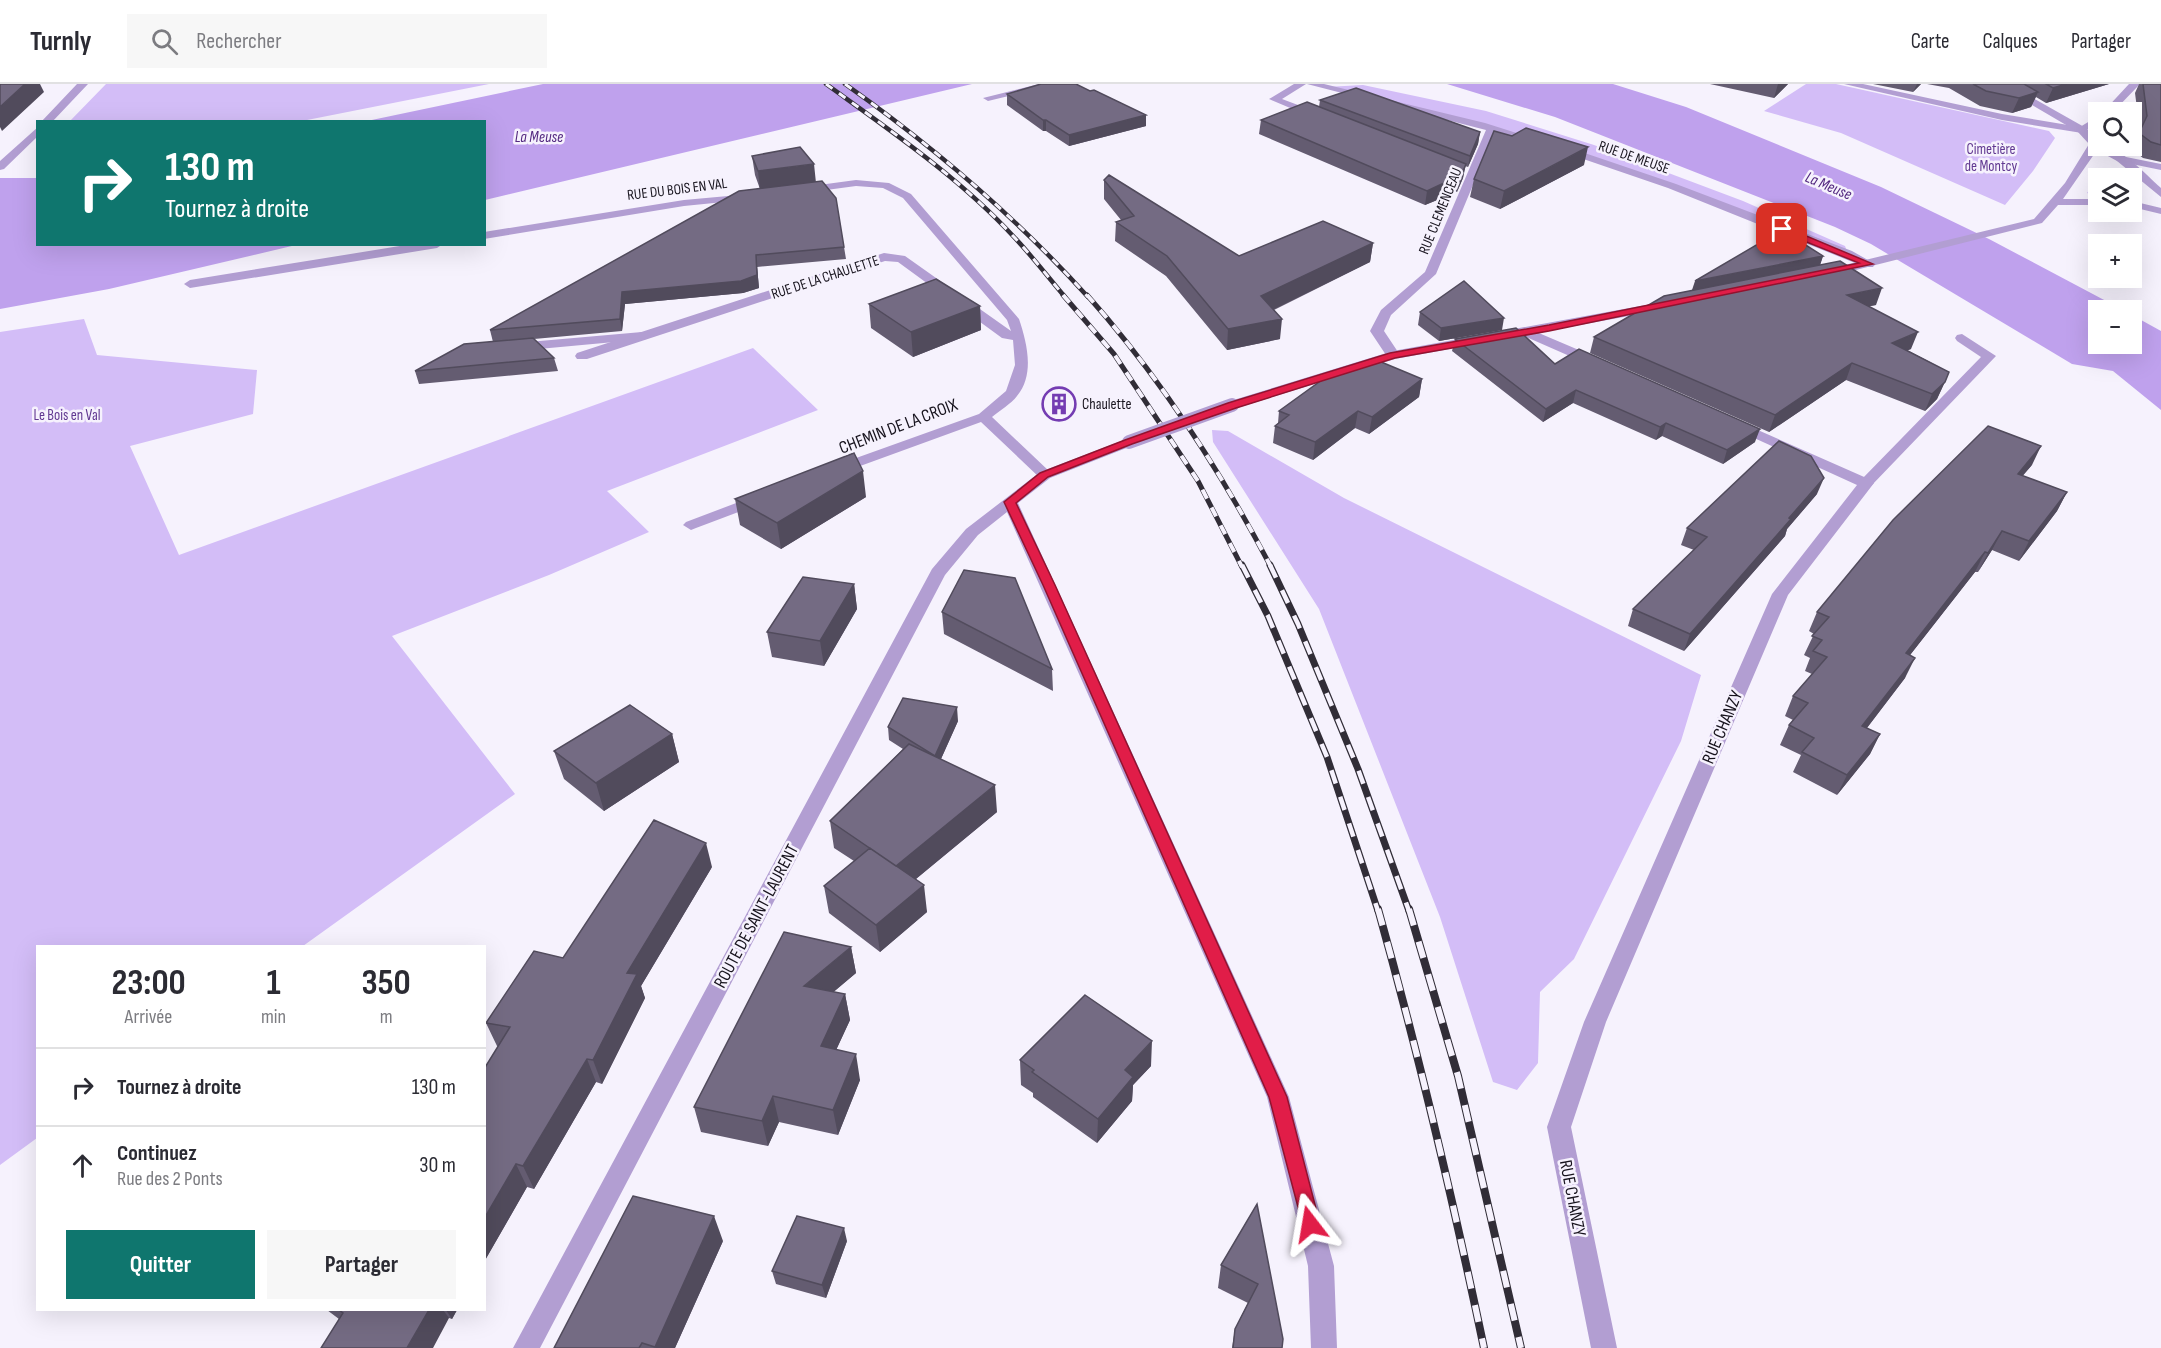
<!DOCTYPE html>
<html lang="fr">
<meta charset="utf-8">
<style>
:root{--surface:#fff;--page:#f7f7f7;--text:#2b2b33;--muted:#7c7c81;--line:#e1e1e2;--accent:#0f766e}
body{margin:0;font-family:"Sofia Sans Condensed",sans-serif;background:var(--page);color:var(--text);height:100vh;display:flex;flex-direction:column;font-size:22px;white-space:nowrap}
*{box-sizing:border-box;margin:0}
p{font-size:20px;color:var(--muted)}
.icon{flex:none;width:33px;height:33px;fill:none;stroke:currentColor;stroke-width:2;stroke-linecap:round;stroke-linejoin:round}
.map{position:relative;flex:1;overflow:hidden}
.side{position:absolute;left:36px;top:861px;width:450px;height:366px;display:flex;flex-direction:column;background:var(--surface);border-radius:0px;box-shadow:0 6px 24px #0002}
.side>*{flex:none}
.top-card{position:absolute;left:36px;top:36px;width:450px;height:126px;border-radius:0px;box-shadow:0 6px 24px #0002;background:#0f766e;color:#fff;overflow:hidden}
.tools{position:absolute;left:2088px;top:18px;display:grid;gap:12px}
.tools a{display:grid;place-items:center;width:54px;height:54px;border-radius:0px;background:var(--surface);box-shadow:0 6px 24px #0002;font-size:30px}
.pin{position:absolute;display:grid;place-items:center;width:51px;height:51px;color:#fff;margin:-26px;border-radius:12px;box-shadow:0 3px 9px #0006}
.me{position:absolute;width:66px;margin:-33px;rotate:346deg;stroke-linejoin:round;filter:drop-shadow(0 0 4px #0008)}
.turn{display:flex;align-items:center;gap:21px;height:126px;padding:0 30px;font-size:27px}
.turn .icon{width:78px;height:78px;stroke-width:2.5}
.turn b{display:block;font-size:42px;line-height:51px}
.eta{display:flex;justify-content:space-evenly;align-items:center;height:102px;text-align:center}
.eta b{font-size:36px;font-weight:700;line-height:42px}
.primary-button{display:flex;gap:12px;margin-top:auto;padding:12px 30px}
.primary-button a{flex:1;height:69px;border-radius:0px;background:var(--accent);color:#fff;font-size:24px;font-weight:700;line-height:69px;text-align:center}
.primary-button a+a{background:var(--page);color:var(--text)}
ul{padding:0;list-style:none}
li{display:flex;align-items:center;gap:18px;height:78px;padding:0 30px;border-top:2px solid var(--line)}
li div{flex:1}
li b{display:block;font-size:22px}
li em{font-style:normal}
header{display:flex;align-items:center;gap:36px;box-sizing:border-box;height:84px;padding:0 30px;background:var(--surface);border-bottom:2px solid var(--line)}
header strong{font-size:28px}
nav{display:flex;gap:33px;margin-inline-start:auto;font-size:21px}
.search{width:420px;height:54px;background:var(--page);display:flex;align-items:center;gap:15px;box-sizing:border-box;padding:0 21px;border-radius:0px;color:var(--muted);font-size:22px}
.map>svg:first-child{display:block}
</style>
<header>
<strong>Turnly</strong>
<div class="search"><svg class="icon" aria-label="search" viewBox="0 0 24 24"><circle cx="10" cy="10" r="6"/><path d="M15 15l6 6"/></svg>Rechercher</div>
<nav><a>Carte</a><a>Calques</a><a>Partager</a></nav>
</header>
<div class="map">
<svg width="2161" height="1264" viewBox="0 0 2161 1264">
<rect width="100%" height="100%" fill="#f6f2fd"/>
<path fill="#d3bdf7" d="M106 0H489L302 37H70Z
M1806 0H1836L2049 47 2055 54 2033 87 2005 121 1841 49 1764 27Z
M1363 1 1486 27 1594 61 1743 117 1845 162 1848 170 1571 67 1326 3Z
M2109 85 2119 87 2129 94H2098V113L2087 109 2103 87Z
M84 235 97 271 257 286 253 330 130 362 179 471 753 264 818 326 607 407 649 448 549 491 392 552 515 710 303 862H38L37 1054 0 1081V248Z
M1212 346 1228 347 1344 414 1701 591 1681 657 1574 875 1540 908 1538 979 1517 1006 1493 998 1440 833 1319 525 1213 358Z"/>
<path fill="#bfa1ed" d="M543 0H972L485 116 484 38 367 37Z
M1447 0H1613L1686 23 1881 103 1989 155 2123 226H2098V260H2132V231L2161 247V326L2113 287 2072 280 1871 160 1835 143 1555 33Z
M0 94H37L38 160 296 161 109 205 0 225Z"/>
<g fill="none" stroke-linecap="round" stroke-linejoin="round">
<path fill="#b29ed2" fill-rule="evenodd" d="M642 248 647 249 649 252 647 255 517 267 510 263 517 259Z
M1962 250 1996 272 1871 402H1861L1858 399 1861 396 1981 273 1957 257 1955 254 1957 251Z"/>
<path fill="#b29ed2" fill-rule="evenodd" d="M77 0H88L52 38H41Z
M1039 0H1058L988 17 983 14Z
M1294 0H1306L1282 15 1322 30V34H1314L1269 15Z
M1307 0H1324L1485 39 1542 57 1537 60 1495 48 1436 190 1391 231 1384 247 1400 271 1398 274H1388L1370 247 1381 226 1425 188 1486 46Z
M1844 0H1863L2002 30 2080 43 2098 32V39L2082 49 2002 36Z
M2129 0H2140L2113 28H2103Z
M38 43V52L4 85 0 86V77Z
M1564 62 1676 100 1852 167 1875 180 1873 183H1865L1668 104 1560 67 1559 65Z
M2121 72 2161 80V86L2117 77 2116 75Z
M856 96 889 99 911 110 1019 235C1027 259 1035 290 1017 312 1011 320 1000 326 992 333L1050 388 1052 391 1050 394H1040L981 338 841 389H831L829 386 831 383 979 330 1006 307 1015 281 1013 256 1002 254 898 178 885 177 587 275H577L575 272 577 269 884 169 905 172 1011 247 1007 236 903 114 883 104 856 102 804 109 798 106 804 103Z
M750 110 754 111V115L684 122 484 155V148L684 116Z
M412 160H443L437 164 190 204 184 200 190 196Z
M1527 244 1600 275 1602 278 1600 281H1590L1522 251 1520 248Z
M1735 336 1871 396 1874 399 1788 511 1606 938 1571 1043 1617 1264H1591L1547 1043 1584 938 1772 510 1857 401 1730 343 1728 340 1730 337Z
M760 410 765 412 768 415 765 418 696 444 691 446 683 441 686 438Z"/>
<path fill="#b29ed2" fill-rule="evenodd" d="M1996 0H2008L2086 44 2098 57V62C2121 62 2145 90 2161 104V113L2117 77 2097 66 2063 115H2098V121H2058L2042 139 1828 193 1824 192 1822 189 1824 186 2034 135 2065 99 2089 60 2078 48Z
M2132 117 2161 124V130L2132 123Z
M1662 218 1667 219 1668 222 1667 225 1395 275 1237 324H1227L1225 321 1227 318 1393 267Z
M1129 354 1136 358 1134 361 1050 394 1018 419 1289 1013 1334 1182 1337 1264H1311L1308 1182 1267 1013 1007 428 978 451 945 491 540 1264H513L932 485 966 445 1040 388Z"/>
<defs>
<path id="rail-far3" d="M826 0C891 47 960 94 1014 153 1032 172 1048 193 1065 213
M845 0C934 63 1015 132 1088 213"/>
<path id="rail-far2" d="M1063 211 1114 270 1198 397 1242 483
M1087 211C1160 293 1220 386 1271 483"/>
<path id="rail-far1" d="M1242 481 1268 532 1327 673 1378 827
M1270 481 1298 540 1358 685 1409 827"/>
<path id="rail" d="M1378 825C1419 971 1453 1116 1484 1264
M1409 825 1458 992 1521 1264"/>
</defs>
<use href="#rail-far3" stroke="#312d37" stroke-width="4.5"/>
<use href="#rail-far2" stroke="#312d37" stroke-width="5"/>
<use href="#rail-far1" stroke="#312d37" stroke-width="7"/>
<use href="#rail" stroke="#312d37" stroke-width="8"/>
<use href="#rail-far3" stroke="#f6f2fd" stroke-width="3" stroke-dasharray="8" stroke-linecap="butt"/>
<use href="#rail-far2" stroke="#f6f2fd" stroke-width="4" stroke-dasharray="10" stroke-linecap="butt"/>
<use href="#rail-far1" stroke="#f6f2fd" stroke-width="4.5" stroke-dasharray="14" stroke-linecap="butt"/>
<use href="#rail" stroke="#f6f2fd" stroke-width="6" stroke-dasharray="17" stroke-linecap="butt"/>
<path stroke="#b29ed2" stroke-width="14" d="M1129 358 1232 321"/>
</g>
<path fill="#645c71" d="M1710 0H1788L1774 14Z
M1873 0H1921L1913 8Z
M1927 0H2109L2046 19 2036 13 2031 23 2012 29 1980 22 1949 4Z
M2139 0H2161V78L2143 74 2132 65 2140 48 2135 9Z
M1007 10 1146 42 1069 62 1046 47H1043L1007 21Z
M1320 16 1480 48 1478 60 1468 83 1465 82 1463 94 1457 108 1447 104 1442 114 1425 121 1259 50 1261 36 1319 23Z
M752 72 816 98 844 163 846 175 757 183 759 204 743 209 625 220 622 247 534 255 554 274 558 287 419 300 415 287 493 258 490 246 760 105 755 91Z
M1584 81 1500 125 1470 113 1474 95Z
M1104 96 1239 172 1373 159 1370 178 1274 226 1280 255 1227 266 1166 192 1115 157 1116 138 1121 136 1104 115Z
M1823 172 1820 181 1876 221 1868 222 1911 265 1907 266 1949 288 1937 315 1925 327 1846 296 1769 348 1590 269 1594 253 1692 206Z
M869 220 980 222 981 246 913 273 871 244Z
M1420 228 1502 246 1439 257 1418 241Z
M1455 255 1555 280 1755 358 1723 380 1662 352 1656 356 1573 319 1543 338 1452 267Z
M1422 295 1419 313 1369 350 1355 344 1313 376 1273 359 1275 342 1278 339 1279 327Z
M2032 381 2022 392 2067 408 2057 427 2019 477 1992 466 1978 488H1975L1910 571 1905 594 1867 644 1880 650 1870 670 1837 711 1793 688 1801 671 1780 661 1789 641 1793 636 1785 632 1793 612 1812 590 1805 587 1810 574 1804 571 1814 550 1809 547 1817 528Z
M1817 410 1787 445 1785 452 1684 567 1628 542 1633 525 1694 466 1681 461 1687 444Z
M866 413 781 465 740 441 735 415Z
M854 500 857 525 824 582 772 573 767 548Z
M942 528 1052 585 1053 607 944 550Z
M958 637 941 675 997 728 916 795 927 828 880 868 829 829 824 802 854 777 834 764 830 737 903 665 889 656 888 643Z
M672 650 679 678 604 727 564 695 554 667Z
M712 783 641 902 645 914 602 1000 596 998 534 1105 527 1103 484 1178 498 962H497L486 939 563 874Z
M851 863 856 889 833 908 845 910 850 936 836 966 860 996 838 1051 779 1038 768 1062 701 1048 694 1023Z
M1020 976 1151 982 1133 1001 1132 1017 1097 1059 1033 1013V1009L1021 1001Z
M1257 1120 1282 1264H1232L1235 1245 1248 1219 1218 1204 1221 1181Z
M723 1157 675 1264H554Z
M847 1157 826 1214 776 1200 772 1187Z
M327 1226H457L452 1235 449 1234 339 1235Z"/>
<path fill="#514b5c" d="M25 0H40L44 8 2 47 0 43V23Z
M1778 0H1788L1774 14Z
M1917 0H1921L1913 8Z
M2066 0H2109L2046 19 2053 4Z
M2038 8 2031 23 2012 29 2019 14Z
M1146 31V42L1069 62V51Z
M1043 36H1046V47H1043Z
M1480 48 1478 60 1468 83 1470 72Z
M1588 63 1584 81 1500 125 1504 107Z
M814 80 816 99 760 107 758 87Z
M1466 80 1463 94 1457 108 1460 94Z
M1449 90 1447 104 1442 114 1425 121 1427 107Z
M1373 159 1370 178 1260 232 1261 212Z
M756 171 759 204 743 209 625 220 622 247 620 235 622 208Z
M1823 172 1819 184 1691 209 1695 197Z
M1882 204 1876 221 1841 228 1847 211Z
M980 222 981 246 913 273 911 248Z
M1504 234 1502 246 1439 257 1441 244Z
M1282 235 1280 255 1227 266 1228 245Z
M1918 248 1911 265 1885 276 1892 259Z
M1852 279 1846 296 1769 348 1775 331Z
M1422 295 1419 313 1369 350 1372 333Z
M1945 298 1937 315 1925 327 1932 310Z
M1576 306 1573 319 1543 338 1546 325Z
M1358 327 1355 344 1313 376 1315 358Z
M1666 339 1662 352 1656 356 1660 343Z
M1760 345 1755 358 1723 380 1727 366Z
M2041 362 2032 381 2008 409 2018 390Z
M863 387 866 413 781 465 777 439Z
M1824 394 1817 410 1787 445 1785 452 1684 567 1690 550Z
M2067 408 2057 427 2019 477 2029 457Z
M2002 447 1992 466 1978 488 1988 469Z
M1985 468 1975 488 1896 589 1906 569Z
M854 500 857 525 824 582 820 557Z
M1915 574 1905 594 1853 662 1862 642Z
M957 623 958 637 936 686 935 672Z
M672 650 679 678 604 727 596 699Z
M1880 650 1870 670 1837 711 1847 691Z
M995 701 997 728 900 808 896 782Z
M706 759 712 783 641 902 645 914 602 1000 593 976 627 889Z
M924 801 927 828 880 868 876 841Z
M851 863 856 889 810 928 804 902Z
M845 910 850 936 826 988 821 962Z
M1152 957 1151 982 1133 1001 1132 1017 1097 1059 1098 1035 1125 986Z
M856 970 860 996 838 1051 833 1026Z
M587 975 596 998 534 1105 523 1082Z
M773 1012 779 1038 768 1062 762 1037Z
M516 1080 527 1103 484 1178V1135Z
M714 1132 723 1157 675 1264H656L655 1263Z
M844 1144 847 1157 826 1214 822 1201Z
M429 1226H443L449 1234 433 1264H407Z
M446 1226H457L452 1235Z"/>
<path fill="#746b83" stroke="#514b5c" stroke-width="1.5" d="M0 0H25L0 23Z
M1041 0H1076L1090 7 1094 6 1146 31 1069 51 1046 36H1043L1007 10Z
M1973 0H2024L2038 8 2019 14 1986 7Z
M2046 0H2066L2053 4Z
M2143 0H2161V61L2151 58 2139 49 2147 32Z
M1356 4 1480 48 1470 72 1320 16Z
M1307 18 1466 80 1460 94 1449 90 1444 99 1427 107 1261 36Z
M1526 44 1588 63 1504 107 1474 95 1494 47 1512 52Z
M800 63 814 80 758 87 752 72Z
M1109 91 1239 172 1323 137 1373 159 1261 212 1282 235 1228 245 1167 172 1116 138 1134 132 1104 96Z
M822 97 836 114 844 163 756 171 757 191 741 197 622 208 620 235 490 246 739 107Z
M1782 146 1823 172 1695 197Z
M1840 177 1882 204 1847 211 1918 248 1892 259 1949 288 1945 298 1932 310 1852 279 1775 331 1594 253 1664 212Z
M936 195 980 222 911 248 869 220Z
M1464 197 1504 234 1441 244 1420 228Z
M1516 244 1555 280 1579 265 1760 345 1727 366 1666 339 1660 343 1576 306 1546 325 1455 255Z
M533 254 554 274 415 287 464 260Z
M1374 275 1422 295 1372 333 1358 327 1315 358 1275 342 1289 331 1279 327 1333 288 1359 283Z
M1988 342 2041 362 2018 390 2067 408 2029 457 2002 447 1988 469 1985 468 1906 569 1915 574 1862 642 1880 650 1847 691 1802 668 1814 654 1789 641 1808 619 1793 612 1827 573 1813 567 1822 556 1812 552 1829 533 1817 528 1893 436Z
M1779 357 1811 372 1824 394 1789 434 1791 435 1690 550 1633 525 1707 453 1687 444Z
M854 369 863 387 777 439 735 415Z
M964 486 1015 494 1052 585 942 528Z
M803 493 854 500 820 557 767 548Z
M903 614 957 623 935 672 888 643Z
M630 621 672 650 596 699 554 667Z
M909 660 995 701 896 782 830 737Z
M654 736 706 759 627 889 637 890 593 976 587 975 523 1082 516 1080 484 1135V985L510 943 486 939 534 867 563 874Z
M870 764 924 801 876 841 824 802Z
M784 848 851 863 804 902 845 910 821 962 856 970 833 1026 773 1012 762 1037 694 1023Z
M1085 911 1152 957 1125 986 1133 993 1098 1035 1032 988 1034 986 1020 976Z
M633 1112 714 1132 655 1263 642 1259 639 1264H554Z
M1257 1120 1283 1255 1282 1264H1233L1235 1245 1258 1200 1221 1181Z
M797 1132 844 1144 822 1201 772 1187Z
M339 1226H429L407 1264H321L343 1229Z"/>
<path fill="#e11d48" stroke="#92132f" stroke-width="1.5" d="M1779 143H1785L1873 180 1549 247 1395 274 1236 324 1132 360 1048 393 1016 419 1055 501 1287 1013 1320 1140 1317 1146 1310 1149 1304 1146 1269 1013 1043 501 1004 418 1040 389 1125 356 1228 319 1390 269 1549 241 1859 179 1779 147Z"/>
<defs>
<symbol id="building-ring" viewBox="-11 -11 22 22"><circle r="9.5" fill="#f6f2fd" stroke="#743cb2" stroke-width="1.5"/><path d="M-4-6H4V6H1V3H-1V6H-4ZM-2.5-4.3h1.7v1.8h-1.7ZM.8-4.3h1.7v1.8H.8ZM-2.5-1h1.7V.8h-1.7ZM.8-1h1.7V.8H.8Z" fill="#743cb2"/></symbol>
</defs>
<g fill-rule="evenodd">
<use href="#building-ring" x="1040" y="301" width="38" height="38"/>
</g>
<g text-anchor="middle" stroke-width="5" stroke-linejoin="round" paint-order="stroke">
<g font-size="15" fill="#613891" stroke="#f6f2fd">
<text x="1991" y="70">Cimetière<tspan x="1991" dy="17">de Montcy</tspan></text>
<text x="67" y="336">Le Bois en Val</text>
</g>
<g font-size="15" fill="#17131d" stroke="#f6f2fd">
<text transform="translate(1634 73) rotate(19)" y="5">RUE DE MEUSE</text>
<text transform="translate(677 105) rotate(-7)" y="5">RUE DU BOIS EN VAL</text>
<text transform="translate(1440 127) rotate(-68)" y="5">RUE CLEMENCEAU</text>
<text transform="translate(825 193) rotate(-18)" y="5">RUE DE LA CHAULETTE</text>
</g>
<g font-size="15" fill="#17131d" stroke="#f6f2fd" text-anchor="start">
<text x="1082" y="325">Chaulette</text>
</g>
<g font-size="16" font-style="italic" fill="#532880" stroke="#f6f2fd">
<text x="539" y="58">La Meuse</text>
<text transform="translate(1829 101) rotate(23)" y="6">La Meuse</text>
</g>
<g font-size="18" fill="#17131d" stroke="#f6f2fd">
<text transform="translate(898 342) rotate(-21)" y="6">CHEMIN DE LA CROIX</text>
<text transform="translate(1722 643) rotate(-67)" y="6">RUE CHANZY</text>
<text transform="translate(756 832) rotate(-62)" y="6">ROUTE DE SAINT-LAURENT</text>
<text transform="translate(1573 1114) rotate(79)" y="6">RUE CHANZY</text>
</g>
</g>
</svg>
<div class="tools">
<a><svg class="icon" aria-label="search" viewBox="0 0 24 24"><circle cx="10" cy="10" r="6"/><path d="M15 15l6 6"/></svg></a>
<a><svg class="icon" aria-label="layers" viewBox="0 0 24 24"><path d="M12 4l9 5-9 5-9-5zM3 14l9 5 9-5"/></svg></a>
<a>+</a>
<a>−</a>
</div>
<div class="pin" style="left:1782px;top:145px;background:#d93025"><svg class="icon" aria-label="arrive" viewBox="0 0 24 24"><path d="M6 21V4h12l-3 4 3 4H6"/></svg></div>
<svg class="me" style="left:1310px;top:1140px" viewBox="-20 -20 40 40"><path d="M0-17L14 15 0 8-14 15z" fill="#e11d48" stroke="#fff" stroke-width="4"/></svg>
<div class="top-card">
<div class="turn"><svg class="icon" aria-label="right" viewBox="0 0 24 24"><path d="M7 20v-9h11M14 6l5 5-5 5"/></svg><div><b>130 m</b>Tournez à droite</div></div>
</div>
<section class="side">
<div class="eta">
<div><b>23:00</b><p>Arrivée</p></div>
<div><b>1</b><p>min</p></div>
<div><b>350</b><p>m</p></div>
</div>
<ul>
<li><svg class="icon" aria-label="right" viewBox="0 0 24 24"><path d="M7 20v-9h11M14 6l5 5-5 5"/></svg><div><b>Tournez à droite</b></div><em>130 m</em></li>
<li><svg class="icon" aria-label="ahead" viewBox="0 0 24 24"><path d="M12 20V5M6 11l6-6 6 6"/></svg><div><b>Continuez</b><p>Rue des 2 Ponts</p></div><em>30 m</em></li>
</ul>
<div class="primary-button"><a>Quitter</a><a>Partager</a></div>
</section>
</div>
